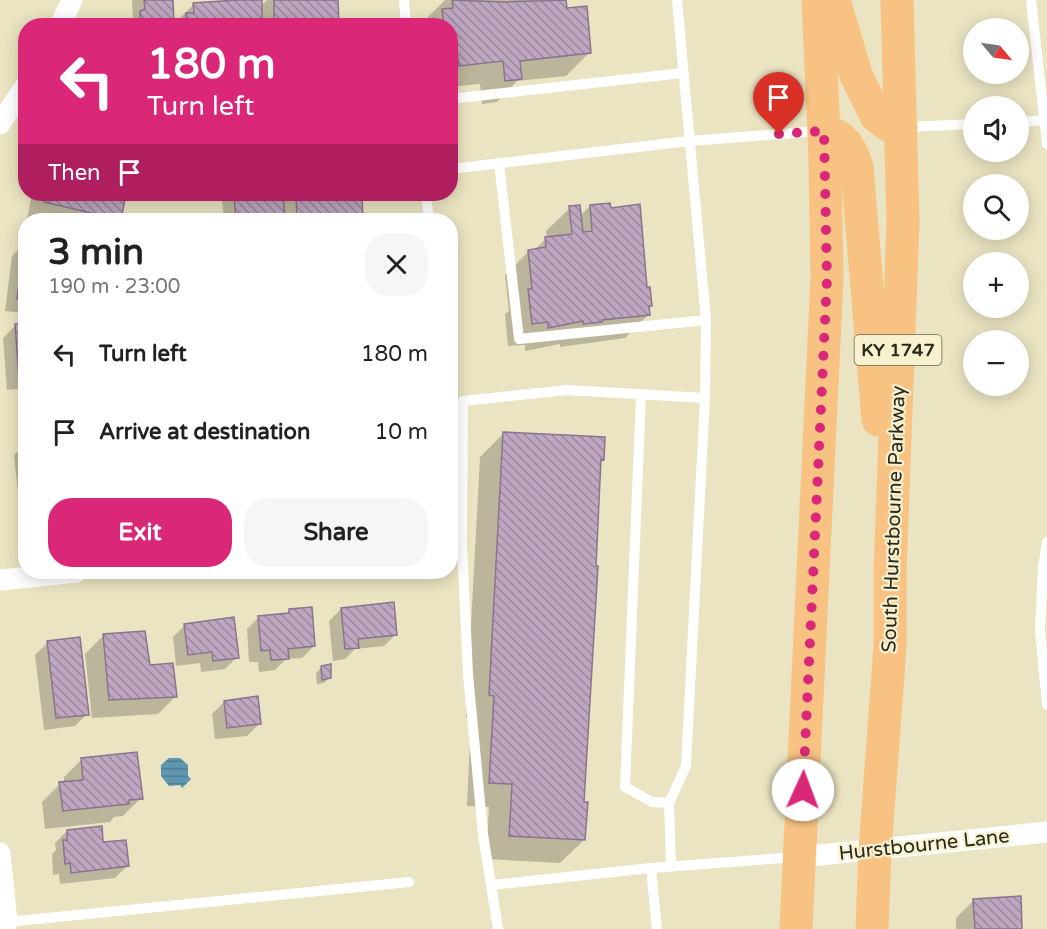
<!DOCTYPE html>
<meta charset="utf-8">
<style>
:root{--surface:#fff;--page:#f6f6f6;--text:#202124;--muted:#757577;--accent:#db2777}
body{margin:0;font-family:"Varela Round",sans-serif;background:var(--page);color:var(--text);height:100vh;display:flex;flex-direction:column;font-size:22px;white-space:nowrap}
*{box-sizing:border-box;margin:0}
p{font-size:20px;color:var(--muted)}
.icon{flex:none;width:33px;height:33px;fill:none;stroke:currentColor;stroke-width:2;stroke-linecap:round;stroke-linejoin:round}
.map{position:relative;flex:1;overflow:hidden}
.details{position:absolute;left:18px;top:213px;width:440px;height:366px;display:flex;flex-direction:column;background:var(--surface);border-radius:24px;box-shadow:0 3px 15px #0003}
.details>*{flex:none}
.top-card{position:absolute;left:18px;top:18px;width:440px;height:183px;border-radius:24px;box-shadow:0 3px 15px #0003;background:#db2777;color:#fff;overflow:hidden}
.needle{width:39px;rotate:119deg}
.fabs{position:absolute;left:963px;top:18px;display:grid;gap:12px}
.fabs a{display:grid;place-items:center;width:66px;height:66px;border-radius:50%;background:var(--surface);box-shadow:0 3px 15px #0003;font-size:30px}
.pin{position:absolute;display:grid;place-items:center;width:51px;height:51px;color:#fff;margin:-62px -26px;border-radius:50% 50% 50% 0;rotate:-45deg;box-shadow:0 0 6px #0007}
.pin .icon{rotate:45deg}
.me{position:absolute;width:66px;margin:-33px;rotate:2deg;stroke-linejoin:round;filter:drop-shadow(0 0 4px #0008)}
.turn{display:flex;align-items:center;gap:21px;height:126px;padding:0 30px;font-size:27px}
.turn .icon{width:78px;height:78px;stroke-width:2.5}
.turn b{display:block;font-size:42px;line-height:51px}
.then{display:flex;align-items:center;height:57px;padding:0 30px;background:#0003;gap:12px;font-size:22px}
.round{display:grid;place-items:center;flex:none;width:63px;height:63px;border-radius:24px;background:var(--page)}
.summary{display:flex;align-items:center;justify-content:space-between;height:102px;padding:0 30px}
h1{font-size:36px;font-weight:800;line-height:45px}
.button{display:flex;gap:12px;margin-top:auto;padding:12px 30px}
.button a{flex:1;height:69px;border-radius:24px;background:var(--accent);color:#fff;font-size:24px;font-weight:800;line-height:69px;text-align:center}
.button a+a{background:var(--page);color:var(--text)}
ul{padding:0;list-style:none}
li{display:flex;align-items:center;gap:18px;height:78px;padding:0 30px}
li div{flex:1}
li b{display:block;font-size:22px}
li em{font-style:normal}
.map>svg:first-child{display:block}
</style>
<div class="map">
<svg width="1047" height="929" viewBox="0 0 1047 929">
<defs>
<pattern id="water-rules" width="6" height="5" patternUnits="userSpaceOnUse" patternTransform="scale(1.5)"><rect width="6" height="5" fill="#5d97b1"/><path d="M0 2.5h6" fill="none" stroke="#4d7b8f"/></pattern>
<pattern id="building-back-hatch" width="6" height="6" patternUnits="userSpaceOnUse" patternTransform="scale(1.5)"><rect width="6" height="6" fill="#bfa7c1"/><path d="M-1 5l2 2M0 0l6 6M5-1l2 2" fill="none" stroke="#9b889c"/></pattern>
</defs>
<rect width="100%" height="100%" fill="#eae4c2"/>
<path fill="url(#water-rules)" d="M169 758H180L188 765V776L191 779 182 788 180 785 169 786 161 776V765Z"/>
<path fill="#0003" d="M132 0H171L172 26H129L133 19Z
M229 0H260V7L267 0H337L338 26H256V23L254 26H176V22L194 4 226 3Z
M445 0H564L565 10 590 52 566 76 517 81 497 102 482 104 480 84 450 87V26H427L429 23 428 17Z
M32 194H125L119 220H31L27 219Z
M230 194H282V198L287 194H336V199L360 198 361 220H224L222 201Z
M590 206 645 288 651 305 648 308V315L625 338 560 347V344L525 351V345L508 346 505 314 509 311 505 275 529 251 534 250 547 238 546 231 570 208 580 216Z
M24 244 26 313 5 311 12 256Z
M26 325V388L7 390 3 338 15 326Z
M503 434 602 459 600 462 582 803 584 840 560 863 486 859 489 807 467 806 471 719 466 718 480 457Z
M26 444V517H24L22 493H18L14 455Z
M341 609 396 634 384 646 355 649 345 659 333 661 329 621Z
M290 610 314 646 302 658 286 659 275 670 259 672 258 662H249L247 629 259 617 286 615Z
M185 625 237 657 225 669 201 672 200 663 176 666 173 637Z
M103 636 149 667 176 696 158 714 92 718 85 654Z
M47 643 87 714 75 726 44 730 35 655Z
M321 668 330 677 324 683 317 684 316 673Z
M224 702 259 724 247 736 215 739 212 714Z
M82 759 141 798 123 816 114 817 110 822 45 829 42 802 60 784 64 783V777Z
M67 831 102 844 127 866 115 878 60 884 59 874 53 875 52 854 56 850 55 843Z
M974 900 1021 929H956V918Z"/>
<path fill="url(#building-back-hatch)" stroke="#8b748d" stroke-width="1.5" d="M144 0H173L174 26H141L140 11 145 9Z
M236 0H262V19L240 20V26H186V13H194L193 3Z
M274 0H338L339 26H274Z
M452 0 503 2 566 0 567 8 587 6 591 53 520 61 522 79 505 81 503 61 459 66 456 44H450V26H444L442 9 453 8Z
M45 194H126L121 220 44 202Z
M234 194H283L285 220H236Z
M296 194H337V198L362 196 363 220H297Z
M610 203 611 208 640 204 647 287H650L652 306H649L650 315 602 320V322L583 324V321L548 328V322L532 324 528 289H532L528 250 546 247 545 237 572 234 569 206 580 205 583 232 592 231 590 205Z
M24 243H26V300L17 299Z
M15 324H26V377L19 378Z
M503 432 605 437 604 460 601 459 596 566H598L584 802H588L585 840 509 836 512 784 489 783 494 696 489 695Z
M394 602 397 635 358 639 359 648 345 649 341 608Z
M312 607 315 646 288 649 289 659 271 660 270 650 261 651 258 616 289 613V609Z
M234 617 239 658 213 661 212 652 188 655 184 624Z
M145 631 150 665 173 663 177 697 109 700 103 634Z
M80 637 89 715 56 718 47 641Z
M331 664V678L322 680 321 666Z
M258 696 261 724 227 728 224 701Z
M137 752 143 799 129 800V804L63 811 59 782 83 780 81 758Z
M102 826 103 842 126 840 129 866 71 873 70 863 65 864 63 840H67V830Z
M1021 896 1022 929H975L973 899Z"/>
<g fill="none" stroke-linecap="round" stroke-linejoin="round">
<path stroke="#fff" stroke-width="10" d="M404 0 406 26
M1031 0 1047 144
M450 99 683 73
M1018 122 1047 120
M905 127 974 124
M499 163 519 339 706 320
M450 169 689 141 820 131
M426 194 429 220
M641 394 625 787 652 802 669 803
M1047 542 1043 568 1040 630 1047 705
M671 867 669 803 686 766 705 398 706 320 677 0
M492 885 651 868
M7 922 409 882
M498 929 483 834 468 674 462 546 463 401 567 390 705 398
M657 929 651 868 796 857"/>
<path stroke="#fff" stroke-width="21" d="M60 26 72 0
M0 124 26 85
M0 580 77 572
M0 853 7 922
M800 857 1047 832"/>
<path stroke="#f7c282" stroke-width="33" d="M834 0 856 75 876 116 891 127H901
M824 131C844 135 851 148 857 167L878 420
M796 929 827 279 825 158 818 0
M872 929 875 850 890 647V573L903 223 897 0"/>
</g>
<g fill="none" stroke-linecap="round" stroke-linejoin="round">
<path stroke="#db2777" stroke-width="10" stroke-dasharray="0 18" d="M779 134 824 131 827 279 803 790"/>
</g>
<g text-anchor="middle" stroke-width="4.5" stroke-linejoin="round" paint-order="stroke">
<rect fill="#f7f1cf" stroke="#686552" stroke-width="1.5" x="854.5" y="335" width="87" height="30" rx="4.5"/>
<g font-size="18" font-weight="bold" fill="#2b291c">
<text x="898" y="356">KY 1747</text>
</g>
<g font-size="20" fill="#2b291c" stroke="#f7f1cf">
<text transform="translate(893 519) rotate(-88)" y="7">South Hurstbourne Parkway</text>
<text transform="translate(924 844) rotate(-6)" y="7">Hurstbourne Lane</text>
</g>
</g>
</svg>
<div class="fabs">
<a><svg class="needle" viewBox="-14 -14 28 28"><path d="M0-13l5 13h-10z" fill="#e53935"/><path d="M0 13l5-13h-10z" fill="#757577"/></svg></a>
<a><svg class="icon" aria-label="sound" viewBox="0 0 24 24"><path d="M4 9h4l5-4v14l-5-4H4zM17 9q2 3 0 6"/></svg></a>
<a><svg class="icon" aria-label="search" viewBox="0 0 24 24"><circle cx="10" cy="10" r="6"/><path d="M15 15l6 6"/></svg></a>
<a>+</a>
<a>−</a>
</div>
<div class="pin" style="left:779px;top:134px;background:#d93025"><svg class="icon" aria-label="arrive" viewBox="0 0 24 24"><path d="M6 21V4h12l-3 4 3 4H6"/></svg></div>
<svg class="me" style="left:803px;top:790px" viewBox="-20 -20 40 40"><circle r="19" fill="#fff"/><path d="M0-13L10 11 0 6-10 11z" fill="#db2777"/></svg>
<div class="top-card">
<div class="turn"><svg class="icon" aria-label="left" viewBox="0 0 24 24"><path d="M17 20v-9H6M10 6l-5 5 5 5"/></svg><div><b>180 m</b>Turn left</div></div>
<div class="then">Then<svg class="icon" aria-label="arrive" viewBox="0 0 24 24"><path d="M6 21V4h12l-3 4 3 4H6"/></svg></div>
</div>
<section class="details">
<div class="summary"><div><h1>3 min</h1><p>190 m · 23:00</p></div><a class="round"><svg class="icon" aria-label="close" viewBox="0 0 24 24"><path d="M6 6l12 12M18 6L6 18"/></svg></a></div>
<ul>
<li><svg class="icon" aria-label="left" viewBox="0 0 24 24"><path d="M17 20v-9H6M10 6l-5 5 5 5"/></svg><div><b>Turn left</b></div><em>180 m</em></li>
<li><svg class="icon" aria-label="arrive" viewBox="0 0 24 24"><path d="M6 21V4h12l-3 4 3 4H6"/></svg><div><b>Arrive at destination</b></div><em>10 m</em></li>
</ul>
<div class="button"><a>Exit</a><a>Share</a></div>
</section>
</div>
